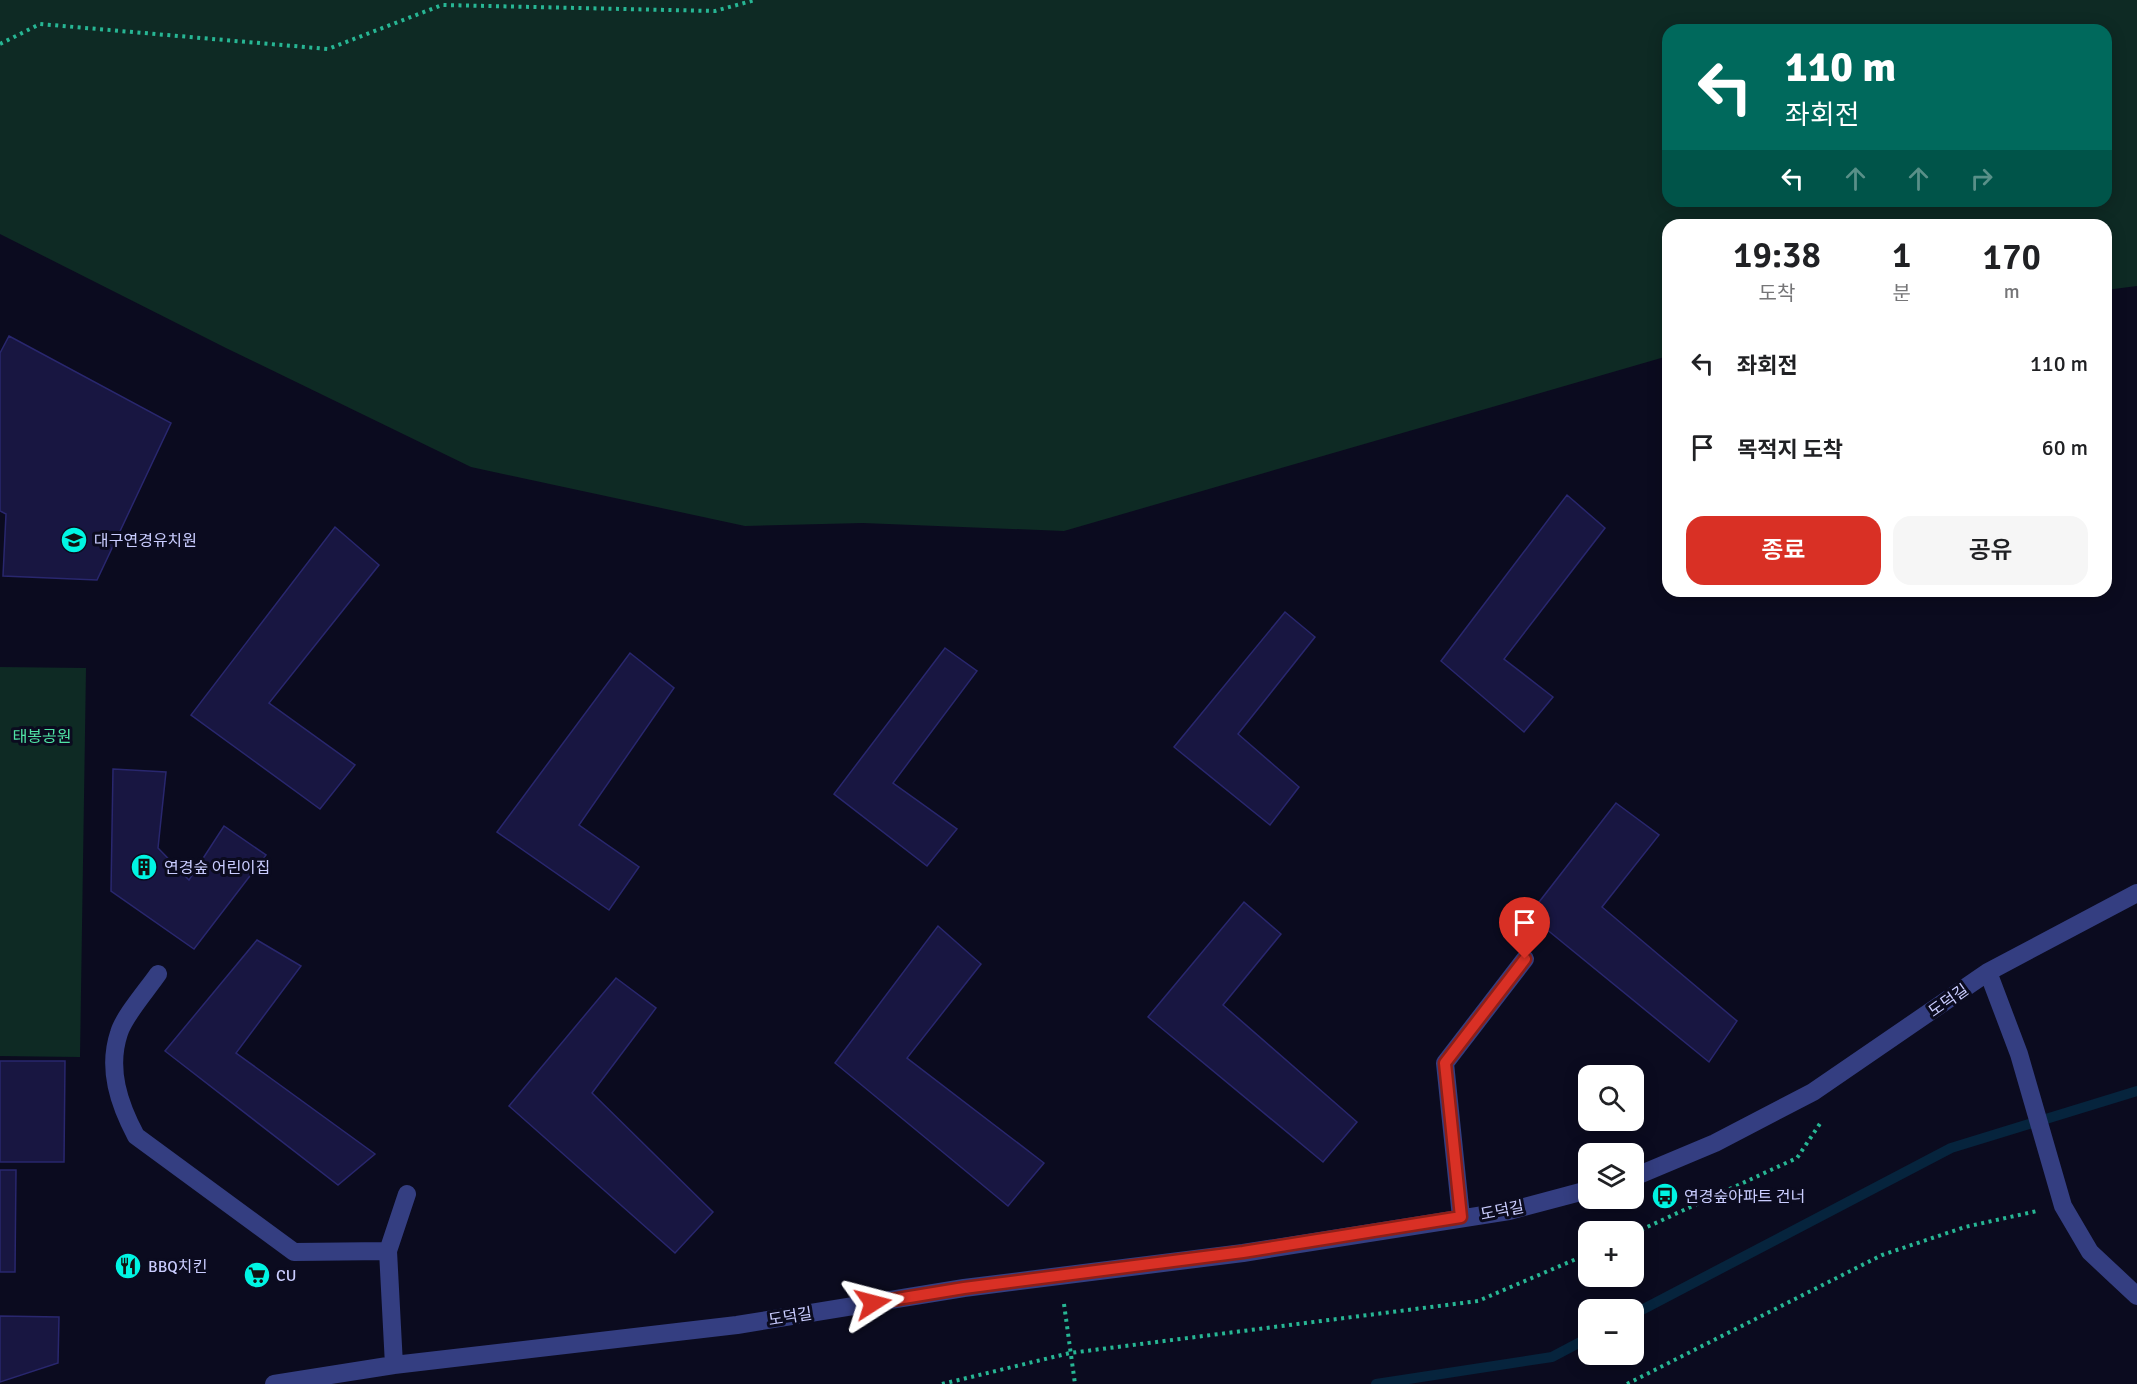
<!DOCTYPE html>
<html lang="ko">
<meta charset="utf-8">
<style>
:root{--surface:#fff;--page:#f6f6f6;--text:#202124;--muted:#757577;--accent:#d93025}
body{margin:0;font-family:Signika,"Noto Sans KR",sans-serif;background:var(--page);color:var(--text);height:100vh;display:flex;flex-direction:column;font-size:22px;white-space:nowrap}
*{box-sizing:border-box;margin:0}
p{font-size:20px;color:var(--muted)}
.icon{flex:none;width:33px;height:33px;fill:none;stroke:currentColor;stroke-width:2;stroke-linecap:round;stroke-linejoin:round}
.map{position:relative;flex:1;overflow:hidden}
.details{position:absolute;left:1662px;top:219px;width:450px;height:378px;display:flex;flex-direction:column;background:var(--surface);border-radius:18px;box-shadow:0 3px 15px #0003}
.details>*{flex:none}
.banner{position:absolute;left:1662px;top:24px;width:450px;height:183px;border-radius:18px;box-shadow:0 3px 15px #0003;background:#00695c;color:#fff;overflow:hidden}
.tools{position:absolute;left:1578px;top:1065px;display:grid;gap:12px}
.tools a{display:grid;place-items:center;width:66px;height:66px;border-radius:12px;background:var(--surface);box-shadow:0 3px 15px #0003;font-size:30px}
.pin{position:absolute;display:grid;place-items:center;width:51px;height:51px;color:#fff;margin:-62px -26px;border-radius:50% 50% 50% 0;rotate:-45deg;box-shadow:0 0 6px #0007}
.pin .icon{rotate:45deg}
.me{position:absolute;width:66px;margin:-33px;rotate:81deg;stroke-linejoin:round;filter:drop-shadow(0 0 4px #0008)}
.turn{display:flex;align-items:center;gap:21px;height:126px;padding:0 24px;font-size:27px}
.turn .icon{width:78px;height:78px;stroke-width:2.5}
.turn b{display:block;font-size:42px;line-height:51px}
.lanes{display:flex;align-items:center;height:57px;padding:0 24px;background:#0003;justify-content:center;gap:30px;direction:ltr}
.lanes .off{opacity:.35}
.eta{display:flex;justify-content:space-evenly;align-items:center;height:102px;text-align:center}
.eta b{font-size:36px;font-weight:600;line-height:42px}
.button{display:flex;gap:12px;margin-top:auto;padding:12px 24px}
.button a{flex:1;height:69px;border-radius:18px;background:var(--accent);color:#fff;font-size:24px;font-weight:600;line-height:69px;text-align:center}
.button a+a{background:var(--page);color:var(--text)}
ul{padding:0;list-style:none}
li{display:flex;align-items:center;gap:18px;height:84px;padding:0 24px}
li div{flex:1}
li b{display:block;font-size:22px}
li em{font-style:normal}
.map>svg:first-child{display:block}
</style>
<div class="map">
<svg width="2137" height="1384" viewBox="0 0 2137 1384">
<rect width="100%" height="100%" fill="#0b0b1f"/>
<path fill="#0e2a24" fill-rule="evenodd" d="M0 0H2137V286L2106 290V225H1668V356L1064 531 863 523 745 526 471 467 226 348 0 234ZM1668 30H2106V201H1668Z
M0 667 86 668 80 1057 0 1056Z"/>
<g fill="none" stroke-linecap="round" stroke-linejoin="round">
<path stroke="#06243d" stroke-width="10" d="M1634 1314 1951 1148 2137 1091
M1376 1384 1552 1357 1588 1338"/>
</g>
<path fill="#181641" stroke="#29276e" stroke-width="1.5" d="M9 336 171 423 97 580 3 576 6 514 0 511V353Z
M1567 495 1605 528 1504 659 1553 697 1524 732 1441 661Z
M335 527 379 565 269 703 355 765 320 809 191 715Z
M1285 612 1315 637 1238 734 1299 787 1270 825 1174 747Z
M945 648 977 671 893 783 957 829 927 866 834 794Z
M630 653 674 688 579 825 639 867 609 910 497 832Z
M113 769 166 772 158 848 189 880 224 826 266 855 194 949 111 891Z
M1616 803 1659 835 1602 907 1737 1021 1709 1062 1529 915Z
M1244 902 1281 934 1223 1005 1357 1122 1323 1162 1148 1017Z
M938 926 981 964 907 1058 1044 1163 1008 1206 835 1063Z
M257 940 301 966 236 1053 375 1154 338 1185 165 1051Z
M616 978 656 1008 592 1093 713 1212 675 1253 509 1106Z
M0 1061H65L64 1162H0Z
M0 1170H16L15 1272H0Z
M0 1316 59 1317 58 1363 0 1382Z"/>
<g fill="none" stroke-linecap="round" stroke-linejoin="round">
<path stroke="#27b694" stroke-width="4" stroke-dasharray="3 4.5" stroke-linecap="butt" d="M0 44 40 24 328 49 442 5 715 11 755 0
M1634 1233 1797 1158 1821 1122
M1064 1304 1075 1384
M942 1384 1070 1353 1478 1301 1588 1254
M1627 1384 1882 1255 1965 1227 2037 1211"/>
<path stroke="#343e81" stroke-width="18" d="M1988 972 2019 1054 2063 1206 2090 1252 2137 1296
M158 974C147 990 124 1016 119 1033 107 1069 119 1104 136 1136L294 1252 388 1251
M1634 1177 1715 1143 1813 1092 1988 972 2137 893
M1461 1217 1445 1063 1525 959
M394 1365 388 1251 407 1194
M274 1384 394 1365 737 1325 964 1288 1243 1253 1509 1211 1588 1190"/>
</g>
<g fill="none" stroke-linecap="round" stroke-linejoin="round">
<defs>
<path id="route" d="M873 1303 964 1288 1243 1252 1461 1217 1445 1063 1525 959"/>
</defs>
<use href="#route" stroke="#8d1f18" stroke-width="15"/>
<use href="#route" stroke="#d93025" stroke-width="10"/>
</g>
<defs>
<symbol id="school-disc" viewBox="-11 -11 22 22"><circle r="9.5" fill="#00f5e3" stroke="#0b0b1f"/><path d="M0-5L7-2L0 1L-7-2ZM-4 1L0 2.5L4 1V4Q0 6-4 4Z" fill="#111"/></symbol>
<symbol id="building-disc" viewBox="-11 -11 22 22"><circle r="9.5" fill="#00f5e3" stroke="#0b0b1f"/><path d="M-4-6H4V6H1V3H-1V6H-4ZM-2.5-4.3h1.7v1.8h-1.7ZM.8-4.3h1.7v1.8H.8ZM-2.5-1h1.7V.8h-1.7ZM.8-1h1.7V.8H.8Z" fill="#111"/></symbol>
<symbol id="bus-disc" viewBox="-11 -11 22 22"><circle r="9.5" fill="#00f5e3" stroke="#0b0b1f"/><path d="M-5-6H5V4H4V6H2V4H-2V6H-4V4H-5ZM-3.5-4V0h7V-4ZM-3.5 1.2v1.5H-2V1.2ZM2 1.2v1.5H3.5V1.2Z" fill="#111"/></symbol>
<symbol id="restaurant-disc" viewBox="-11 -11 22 22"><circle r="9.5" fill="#00f5e3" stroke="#0b0b1f"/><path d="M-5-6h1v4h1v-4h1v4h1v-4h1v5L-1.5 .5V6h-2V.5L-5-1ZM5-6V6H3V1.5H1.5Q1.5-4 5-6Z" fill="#111"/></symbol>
<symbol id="supermarket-disc" viewBox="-11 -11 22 22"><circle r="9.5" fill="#00f5e3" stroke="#0b0b1f"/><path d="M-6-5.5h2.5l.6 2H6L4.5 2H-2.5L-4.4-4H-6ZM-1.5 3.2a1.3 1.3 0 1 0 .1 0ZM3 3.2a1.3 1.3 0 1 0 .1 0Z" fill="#111"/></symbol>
</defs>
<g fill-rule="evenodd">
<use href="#school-disc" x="59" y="525" width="30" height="30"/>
<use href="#building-disc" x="129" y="852" width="30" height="30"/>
<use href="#bus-disc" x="1650" y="1181" width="30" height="30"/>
<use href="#restaurant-disc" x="113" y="1251" width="30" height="30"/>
<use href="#supermarket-disc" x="242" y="1260" width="30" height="30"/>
</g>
<g text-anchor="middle" stroke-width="6" stroke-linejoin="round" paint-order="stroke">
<g font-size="16" fill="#cacdff" stroke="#0b0b1f" text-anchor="start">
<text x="94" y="546">대구연경유치원</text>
<text x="164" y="873">연경숲 어린이집</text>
<text x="1684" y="1202">연경숲아파트 건너</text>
<text x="148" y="1272">BBQ치킨</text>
<text x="276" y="1281">CU</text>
</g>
<g font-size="16" fill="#50e4a6" stroke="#0b0b1f">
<text x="42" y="742">태봉공원</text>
</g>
<g font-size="16" fill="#cacdff" stroke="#0b0b1f">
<text transform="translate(1948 1000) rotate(-35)" y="6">도덕길</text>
<text transform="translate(1502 1210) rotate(-11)" y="6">도덕길</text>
<text transform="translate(790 1316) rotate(-9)" y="6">도덕길</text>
</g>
</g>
</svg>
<div class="tools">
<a><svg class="icon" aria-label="search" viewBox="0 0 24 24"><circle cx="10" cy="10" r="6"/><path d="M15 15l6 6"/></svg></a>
<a><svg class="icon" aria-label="layers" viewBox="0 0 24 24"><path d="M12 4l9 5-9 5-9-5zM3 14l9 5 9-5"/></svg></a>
<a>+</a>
<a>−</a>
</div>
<div class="pin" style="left:1525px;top:959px;background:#d93025"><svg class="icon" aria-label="arrive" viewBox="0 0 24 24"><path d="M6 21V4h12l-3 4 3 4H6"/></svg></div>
<svg class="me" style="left:873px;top:1303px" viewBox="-20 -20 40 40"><path d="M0-17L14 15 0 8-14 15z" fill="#d93025" stroke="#fff" stroke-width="4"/></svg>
<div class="banner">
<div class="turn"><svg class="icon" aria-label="left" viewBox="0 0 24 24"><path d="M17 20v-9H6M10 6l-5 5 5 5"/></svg><div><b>110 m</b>좌회전</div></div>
<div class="lanes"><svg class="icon" aria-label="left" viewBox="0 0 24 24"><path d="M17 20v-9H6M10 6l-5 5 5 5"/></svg><svg class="icon off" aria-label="ahead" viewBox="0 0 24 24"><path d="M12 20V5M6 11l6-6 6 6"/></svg><svg class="icon off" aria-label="ahead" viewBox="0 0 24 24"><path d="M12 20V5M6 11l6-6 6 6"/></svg><svg class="icon off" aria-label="right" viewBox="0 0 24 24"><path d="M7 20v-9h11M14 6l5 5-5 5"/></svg></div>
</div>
<section class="details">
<div class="eta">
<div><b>19:38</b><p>도착</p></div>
<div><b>1</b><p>분</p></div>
<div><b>170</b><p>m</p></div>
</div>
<ul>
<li><svg class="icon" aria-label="left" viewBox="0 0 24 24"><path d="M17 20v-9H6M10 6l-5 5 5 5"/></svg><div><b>좌회전</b></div><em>110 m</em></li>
<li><svg class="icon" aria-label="arrive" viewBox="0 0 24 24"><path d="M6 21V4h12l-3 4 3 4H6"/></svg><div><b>목적지 도착</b></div><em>60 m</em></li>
</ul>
<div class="button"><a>종료</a><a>공유</a></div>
</section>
</div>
